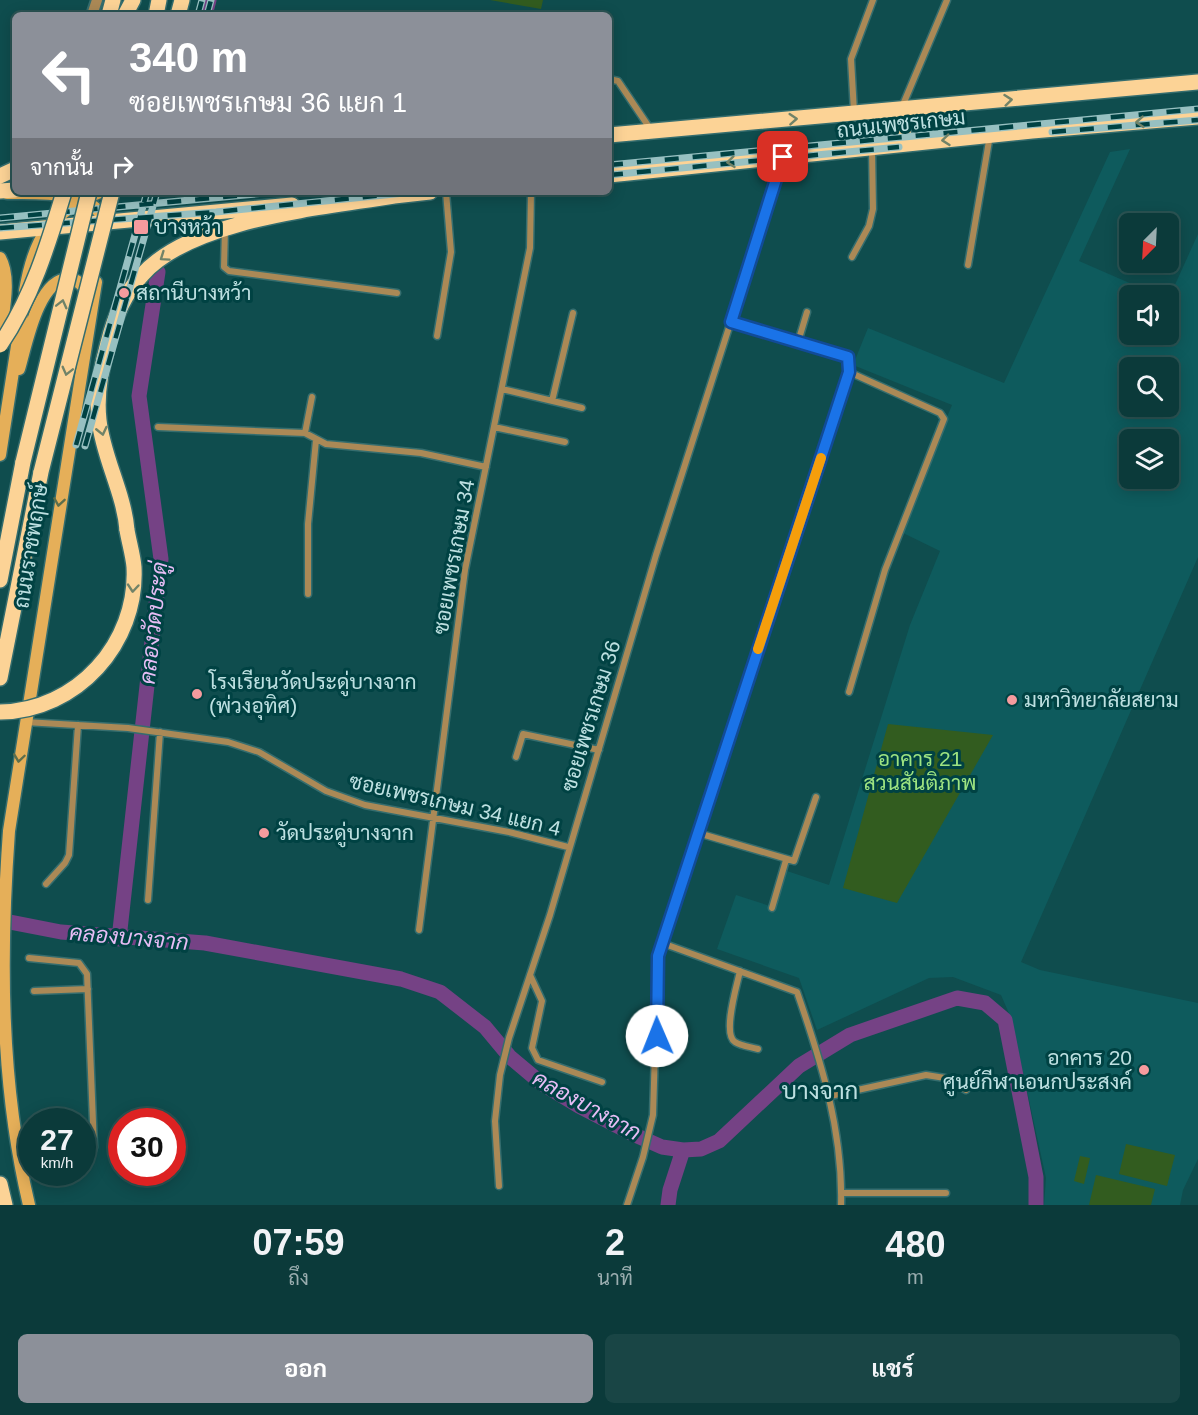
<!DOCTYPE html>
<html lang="th">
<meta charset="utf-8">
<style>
:root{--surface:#0b3a3a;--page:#194545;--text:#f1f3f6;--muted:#9aadaf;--line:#2b5454;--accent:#8c9099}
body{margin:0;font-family:Helvetica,Sarabun,sans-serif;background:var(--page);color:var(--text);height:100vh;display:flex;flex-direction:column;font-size:22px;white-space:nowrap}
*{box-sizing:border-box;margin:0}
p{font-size:20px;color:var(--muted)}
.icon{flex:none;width:33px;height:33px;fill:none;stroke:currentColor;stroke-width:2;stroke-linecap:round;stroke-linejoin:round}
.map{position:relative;height:1205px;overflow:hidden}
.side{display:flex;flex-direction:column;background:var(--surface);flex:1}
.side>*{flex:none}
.banner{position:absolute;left:12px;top:12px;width:600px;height:183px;border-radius:9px;box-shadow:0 3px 15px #0003,0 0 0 2px var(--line);background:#8c9099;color:#fff;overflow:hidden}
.needle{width:39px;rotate:204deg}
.buttons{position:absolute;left:1119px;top:213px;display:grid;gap:12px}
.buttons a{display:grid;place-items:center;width:60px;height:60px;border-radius:9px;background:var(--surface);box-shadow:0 3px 15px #0003,0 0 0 2px var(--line);font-size:30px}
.speed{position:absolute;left:18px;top:1108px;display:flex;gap:12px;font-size:30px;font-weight:700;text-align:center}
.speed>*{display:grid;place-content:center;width:78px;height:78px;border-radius:50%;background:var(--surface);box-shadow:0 3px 15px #0003,0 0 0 2px var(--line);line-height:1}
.speed small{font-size:15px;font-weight:400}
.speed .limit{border:9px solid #d22;background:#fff;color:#111}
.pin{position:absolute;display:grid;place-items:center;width:51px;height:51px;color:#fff;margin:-26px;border-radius:12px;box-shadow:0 3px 9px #0006}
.me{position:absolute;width:66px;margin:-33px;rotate:359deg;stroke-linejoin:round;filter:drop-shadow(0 0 4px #0008)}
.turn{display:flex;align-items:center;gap:21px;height:126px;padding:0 18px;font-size:27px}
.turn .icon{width:78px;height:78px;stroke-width:2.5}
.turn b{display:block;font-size:42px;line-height:51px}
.then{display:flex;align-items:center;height:57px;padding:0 18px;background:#0003;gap:12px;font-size:22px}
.eta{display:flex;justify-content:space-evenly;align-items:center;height:102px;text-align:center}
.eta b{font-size:36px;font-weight:700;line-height:42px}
.button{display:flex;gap:12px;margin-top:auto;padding:12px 18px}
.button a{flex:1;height:69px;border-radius:9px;background:var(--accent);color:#fff;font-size:24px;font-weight:700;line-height:69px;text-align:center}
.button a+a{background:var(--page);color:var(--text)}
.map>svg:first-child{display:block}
</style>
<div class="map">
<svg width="1198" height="1205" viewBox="0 0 1198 1205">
<rect width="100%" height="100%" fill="#0f4d4e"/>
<path fill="#0e5b5d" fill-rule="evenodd" d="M1130 149 1079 261 1157 295 1130 296V334H1168L1169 298 1198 234V557L1021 962 1040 970 1198 1003V1159L1183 1190 1180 1205H1044L1046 1178 1011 1018 1001 995 953 977 929 978 817 1030 799 978 717 949 736 895 770 906 781 869 829 885 910 625 940 551 899 531 952 405 853 365 868 328 1004 383 1110 152ZM1130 368H1168V406H1130ZM1130 440H1168V478H1130Z"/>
<path fill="#325c1f" d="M490 0H543L541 9Z
M888 724 993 735 897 903 843 888Z
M1126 1144 1175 1155 1167 1186 1119 1174Z
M1080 1156 1090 1158 1084 1184 1074 1181Z
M1096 1175 1155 1189 1151 1205H1089Z"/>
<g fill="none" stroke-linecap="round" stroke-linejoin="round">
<path stroke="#754285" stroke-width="15" d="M205 15 209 0
M0 920 61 932 205 943 401 979 440 992 485 1027 510 1057 541 1083 579 1106 635 1135 662 1147 683 1150 701 1149 719 1141 799 1066 850 1035 957 998 985 1003 1005 1020 1036 1177V1205
M119 939 161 559 139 396 158 272
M668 1205 670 1190 683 1150"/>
<defs>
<path id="minor" d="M609 79 618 81 651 130
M902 107 947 0
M854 112 851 59 873 0
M225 229 224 267 229 271 397 293
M852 257 869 226 873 209 872 149
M968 265 990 135
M437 336 451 252 446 192
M798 342 807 312
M849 372 940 413 944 419 885 570 849 692
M502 389 582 408
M552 401 573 313
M158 427 305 433 326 444 421 453 486 467
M494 427 565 442
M305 433 312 397
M308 594V524L316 440
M25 722 128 728 228 742 259 752 326 791 365 805 509 832 568 847
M516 757 523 734 599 750
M698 833 794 861 816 797
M46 884 65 863 69 855 78 725
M148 900 160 732
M772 908 786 860
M419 930 465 570 530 248 531 192
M662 943 797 992C821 1061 843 1131 841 1205
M29 958 79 963 87 974 94 1147 92 1154 82 1161
M740 971C737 985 722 1034 735 1042 741 1046 751 1047 758 1049
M530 975 542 1001 532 1048 538 1060 602 1082
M34 991 88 989
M830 1096 926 1075 945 1078 966 1090
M499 1186 495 1121 500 1075 509 1038 550 915 656 555 783 159
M841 1193H946
M627 1205 643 1157 653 1115 658 955 849 372 848 357 731 323"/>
<path id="tertiary" d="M92 15 97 0"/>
<path id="secondary" d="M7 193C37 193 94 189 107 224
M0 258C12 279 2 316 0 339
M25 291C34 238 49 213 100 192
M19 369C26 346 38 278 69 279 81 280 85 288 88 298
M0 455 22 314
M29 1205C0 1083 0 955 9 831L96 282"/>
<path id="primary" d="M109 15 113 0
M125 15 133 0
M156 15 159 0
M178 15 182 0
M900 111 905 144
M609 135 1198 82
M609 175 1032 131 1198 117
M0 176 15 169
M0 191 15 190
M385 197 430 192
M0 232 292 205
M127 530C124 493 103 457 99 420 96 394 101 368 108 343 114 319 124 294 142 275 191 219 323 208 394 196
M0 580 23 462
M0 678 41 472
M0 1184 5 1205"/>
</defs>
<use href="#minor" stroke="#356d6e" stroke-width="9"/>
<use href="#tertiary" stroke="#356d6e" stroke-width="14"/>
<use href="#secondary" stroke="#356d6e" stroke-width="15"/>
<use href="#primary" stroke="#356d6e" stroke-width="18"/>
<use href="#minor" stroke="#ab8956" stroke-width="6"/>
<use href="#tertiary" stroke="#ab8956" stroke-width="10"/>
<use href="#secondary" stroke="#e5af59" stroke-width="12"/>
<use href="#primary" stroke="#fcd396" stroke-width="15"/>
<defs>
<path id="rail" d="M198 15 202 0
M207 15 211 0
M1052 132 1198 120
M609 165 1198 109
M609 175 899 147
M0 218 276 192
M0 228 216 212 414 192
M76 445 147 192
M85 446 157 192"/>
</defs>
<use href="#rail" stroke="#97c0c1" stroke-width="7"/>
<use href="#rail" stroke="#004243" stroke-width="4.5" stroke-dasharray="14" stroke-linecap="butt"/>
<defs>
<path id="primary-bridge" d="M0 345C32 298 48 245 64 192
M23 462 89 192
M41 472 112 192
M0 712C77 711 138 643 134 567 133 555 129 542 127 530"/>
</defs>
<use href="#primary-bridge" stroke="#356d6e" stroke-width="18" stroke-linecap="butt"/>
<use href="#primary-bridge" stroke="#fcd396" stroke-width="15"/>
</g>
<defs><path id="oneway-chevron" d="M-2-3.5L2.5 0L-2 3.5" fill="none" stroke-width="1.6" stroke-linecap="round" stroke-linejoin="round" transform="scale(1.5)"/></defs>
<g stroke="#718368">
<use href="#oneway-chevron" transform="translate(1008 100) rotate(-6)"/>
<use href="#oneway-chevron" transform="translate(793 119) rotate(-4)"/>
<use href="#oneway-chevron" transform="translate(1140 122) rotate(176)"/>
<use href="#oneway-chevron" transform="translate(946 140) rotate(174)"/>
<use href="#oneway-chevron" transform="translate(731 162) rotate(174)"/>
<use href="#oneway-chevron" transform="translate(164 257) rotate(145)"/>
<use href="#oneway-chevron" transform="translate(62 304) rotate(-76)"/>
<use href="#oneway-chevron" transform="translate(67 371) rotate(104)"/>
<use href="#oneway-chevron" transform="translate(102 431) rotate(77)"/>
<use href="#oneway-chevron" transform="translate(133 588) rotate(95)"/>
</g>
<g stroke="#5c6e4c">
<use href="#oneway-chevron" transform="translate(59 502) rotate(99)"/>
<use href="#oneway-chevron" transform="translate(19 758) rotate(98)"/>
</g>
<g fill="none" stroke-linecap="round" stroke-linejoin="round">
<defs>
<path id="route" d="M657 1036 658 956 849 372 848 357 731 322 783 157"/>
</defs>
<use href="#route" stroke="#114b97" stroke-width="15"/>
<use href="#route" stroke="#1a73e8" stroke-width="10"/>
<path stroke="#f59e0b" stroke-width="10" d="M758 649 821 458"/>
</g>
<g fill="#f59b9e" stroke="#004243" stroke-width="2">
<rect x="133" y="219" width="16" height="16" rx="3"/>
<circle cx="124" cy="293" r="6"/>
<circle cx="197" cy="694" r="6"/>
<circle cx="1012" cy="700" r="6"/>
<circle cx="264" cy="833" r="6"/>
<circle cx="1144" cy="1070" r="6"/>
</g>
<g text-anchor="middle" stroke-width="6" stroke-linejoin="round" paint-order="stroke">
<g font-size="21" fill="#bde0e1" stroke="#004243">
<text transform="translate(901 124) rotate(-6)" y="7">ถนนเพชรเกษม</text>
<text transform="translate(31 546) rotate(-81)" y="7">ถนนราชพฤกษ์</text>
<text transform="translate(454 557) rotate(-80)" y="7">ซอยเพชรเกษม 34</text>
<text transform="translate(591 716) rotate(-73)" y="7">ซอยเพชรเกษม 36</text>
<text transform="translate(455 805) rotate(13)" y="7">ซอยเพชรเกษม 34 แยก 4</text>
</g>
<g font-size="21" fill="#bde0e1" stroke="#004243" text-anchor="start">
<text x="154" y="234">บางหว้า</text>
<text x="136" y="300">สถานีบางหว้า</text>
<text x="209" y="689">โรงเรียนวัดประดู่บางจาก<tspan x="209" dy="24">(พ่วงอุทิศ)</tspan></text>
<text x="1024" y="707">มหาวิทยาลัยสยาม</text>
<text x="276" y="840">วัดประดู่บางจาก</text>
<text x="1132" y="1065" text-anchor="end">อาคาร 20<tspan x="1132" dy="24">ศูนย์กีฬาเอนกประสงค์</tspan></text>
</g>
<g font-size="21" fill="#9de381" stroke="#004243">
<text x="920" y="766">อาคาร 21<tspan x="920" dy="24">สวนสันติภาพ</tspan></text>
</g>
<g font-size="22" font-style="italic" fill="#e6bdf5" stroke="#004243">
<text transform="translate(153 623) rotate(-84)" y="8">คลองวัดประดู่</text>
<text transform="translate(129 937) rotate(5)" y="8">คลองบางจาก</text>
<text transform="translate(587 1105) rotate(29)" y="8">คลองบางจาก</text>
</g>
<g font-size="24" fill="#bde0e1" stroke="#004243">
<text x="820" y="1099">บางจาก</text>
</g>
</g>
</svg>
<div class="buttons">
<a><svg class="needle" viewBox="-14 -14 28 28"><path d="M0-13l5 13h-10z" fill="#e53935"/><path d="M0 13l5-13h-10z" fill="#9aadaf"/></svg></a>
<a><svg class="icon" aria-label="sound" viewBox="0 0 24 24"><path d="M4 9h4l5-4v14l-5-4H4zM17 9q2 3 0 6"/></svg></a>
<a><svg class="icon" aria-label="search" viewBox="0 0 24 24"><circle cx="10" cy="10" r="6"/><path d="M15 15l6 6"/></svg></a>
<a><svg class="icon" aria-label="layers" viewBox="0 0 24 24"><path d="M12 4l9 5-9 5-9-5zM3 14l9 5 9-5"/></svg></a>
</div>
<div class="speed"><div>27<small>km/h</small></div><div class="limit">30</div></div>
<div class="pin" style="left:783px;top:157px;background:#d93025"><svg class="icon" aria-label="arrive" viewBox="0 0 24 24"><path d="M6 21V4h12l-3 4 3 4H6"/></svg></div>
<svg class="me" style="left:657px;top:1036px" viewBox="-20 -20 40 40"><circle r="19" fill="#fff"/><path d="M0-13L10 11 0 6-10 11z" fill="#1a73e8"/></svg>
<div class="banner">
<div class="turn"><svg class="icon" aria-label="left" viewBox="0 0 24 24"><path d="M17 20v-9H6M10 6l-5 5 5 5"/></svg><div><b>340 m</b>ซอยเพชรเกษม 36 แยก 1</div></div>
<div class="then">จากนั้น<svg class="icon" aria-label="right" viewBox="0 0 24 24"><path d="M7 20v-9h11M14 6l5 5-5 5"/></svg></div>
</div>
</div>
<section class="side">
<div class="eta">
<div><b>07:59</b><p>ถึง</p></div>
<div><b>2</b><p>นาที</p></div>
<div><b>480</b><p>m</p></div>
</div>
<div class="button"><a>ออก</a><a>แชร์</a></div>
</section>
